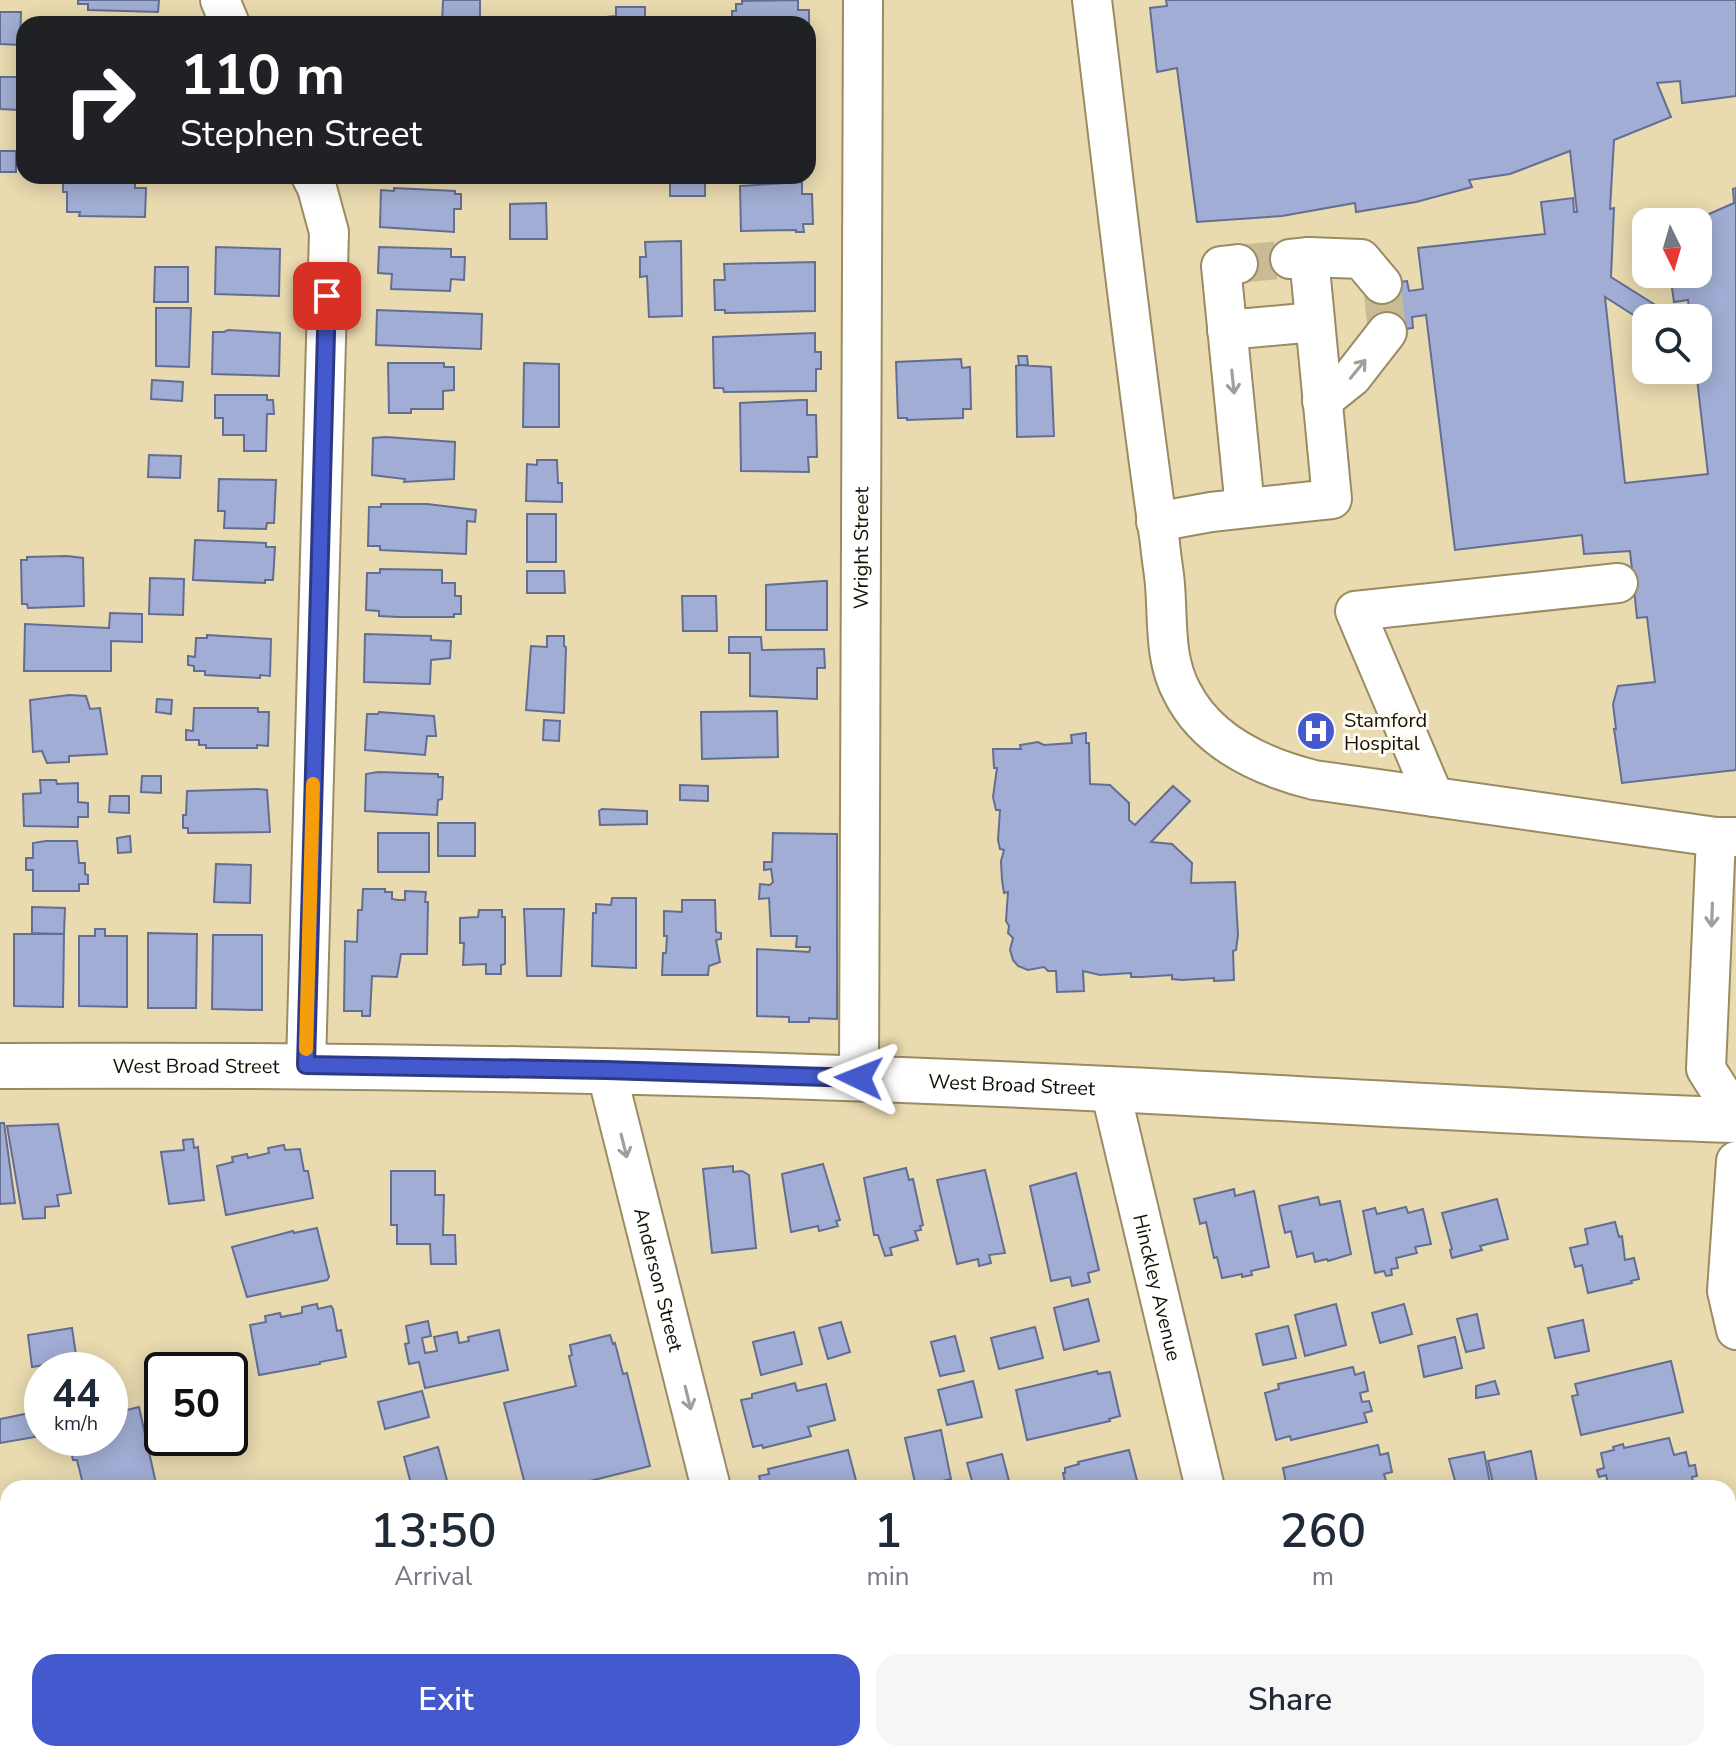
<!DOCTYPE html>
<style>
:root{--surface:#fff;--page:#f6f6f7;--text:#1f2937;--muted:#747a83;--accent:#4459cd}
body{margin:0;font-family:"Nunito Sans",sans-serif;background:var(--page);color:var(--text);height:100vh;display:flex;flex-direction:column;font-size:30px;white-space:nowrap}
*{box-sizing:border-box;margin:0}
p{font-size:26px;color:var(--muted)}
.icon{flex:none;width:44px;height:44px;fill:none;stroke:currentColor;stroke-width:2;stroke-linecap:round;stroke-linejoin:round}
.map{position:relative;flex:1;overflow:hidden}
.panel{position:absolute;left:0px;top:1480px;width:1736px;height:282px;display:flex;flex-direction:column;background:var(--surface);border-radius:24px 24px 0 0;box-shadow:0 4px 20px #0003}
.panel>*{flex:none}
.hud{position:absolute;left:16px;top:16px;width:800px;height:168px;border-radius:24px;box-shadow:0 4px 20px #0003;background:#202124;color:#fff;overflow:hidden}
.needle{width:52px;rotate:175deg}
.fabs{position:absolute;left:1632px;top:208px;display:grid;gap:16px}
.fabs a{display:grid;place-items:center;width:80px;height:80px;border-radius:16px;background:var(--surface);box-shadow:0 4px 20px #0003;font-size:40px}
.speed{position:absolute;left:24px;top:1352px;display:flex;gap:16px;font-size:40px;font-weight:700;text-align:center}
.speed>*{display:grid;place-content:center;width:104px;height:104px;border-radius:50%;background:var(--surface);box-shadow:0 4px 20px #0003;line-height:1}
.speed small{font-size:20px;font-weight:400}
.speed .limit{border:4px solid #111;border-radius:12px;background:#fff;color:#111}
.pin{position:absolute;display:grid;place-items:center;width:68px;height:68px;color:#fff;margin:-34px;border-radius:16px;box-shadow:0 4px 12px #0006}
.me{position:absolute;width:88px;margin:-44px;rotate:272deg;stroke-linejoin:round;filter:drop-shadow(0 0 6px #0008)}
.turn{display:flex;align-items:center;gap:28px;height:168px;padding:0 32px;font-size:36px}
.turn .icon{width:104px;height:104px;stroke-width:2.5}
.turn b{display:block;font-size:56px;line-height:68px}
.eta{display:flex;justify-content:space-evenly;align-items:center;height:136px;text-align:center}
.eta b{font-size:48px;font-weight:600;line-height:56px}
.button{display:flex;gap:16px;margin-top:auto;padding:16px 32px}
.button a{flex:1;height:92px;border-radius:24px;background:var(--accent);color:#fff;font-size:32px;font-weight:600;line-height:92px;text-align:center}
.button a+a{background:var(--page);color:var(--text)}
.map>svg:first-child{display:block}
</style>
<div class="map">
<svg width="1736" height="1761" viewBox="0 0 1736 1761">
<rect width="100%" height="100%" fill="#e9daaf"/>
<path fill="#a1add4" stroke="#626e92" stroke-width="2" d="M78 0H159L158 12 88 10V4H78Z
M443 0H480V24H442Z
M798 0V10H809V35L808 24H732V11H736V4H742V1Z
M1166 0H1736V96L1682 103 1680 81 1657 83 1671 117 1614 140 1610 209 1614 208 1611 277 1676 318H1646V323L1605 297 1625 483 1708 474 1696 370H1698V318H1690L1688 300 1674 302 1670 274H1698V222H1688L1694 215 1709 214 1734 203 1733 189 1736 188V770L1622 783 1614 729H1616L1613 704 1618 686 1655 682 1647 617 1637 618 1630 551 1584 554 1582 535 1455 550 1426 315 1412 317 1413 328 1370 334 1365 286 1407 281 1409 291 1423 289 1418 248 1545 234 1541 202 1573 198 1574 212H1577L1570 151 1510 174 1469 180 1472 187 1416 202 1356 212 1355 203 1282 216 1197 222 1177 68 1157 72 1150 8 1167 6Z
M616 7H645V17H652L651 24H596V18L616 16Z
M0 12H21L20 45 0 44Z
M0 77H19V110L0 109Z
M0 151H16V172H0Z
M69 176H135V188H146L145 217 79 216 80 212H67V192H63V182H68Z
M509 176H547L548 181 509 183Z
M670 176H705V196H670Z
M802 182V194H812L813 224H803L804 232H796V230L741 231 740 186Z
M394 188 455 191V194H461V209H454V232L380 227 381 190 394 191Z
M546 203 547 239H510V204Z
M681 241 682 316 649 317 647 276 640 277V257H646L645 242Z
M216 247 280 249 279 296 215 294Z
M379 247 451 249V257H465L464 280 451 279 450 291 391 289 392 274 378 273Z
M815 262V311L725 313V310H715L714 280H725L724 264Z
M155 267H188V302H154Z
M156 308H191L189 367 156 366Z
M377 310 482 314 481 349 376 345Z
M228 330 280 333 279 376 212 374 213 332H224Z
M815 333V352H821V369H816V391L724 392 723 388H714L713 337Z
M1018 356H1027L1028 365H1019Z
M961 359 962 368 970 367 971 409H963V418L907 420V418H898L896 362Z
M388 363H444V367H454V390L443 391V409H411V413H389Z
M524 363 559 364V427H523Z
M1019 365 1051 367 1054 436 1017 437 1016 366Z
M152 380 183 382 182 401 151 399Z
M215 395H267V400H273L274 414H267L266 451H244V435H223V418H215Z
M801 400H807V415H816L817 457H808L809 472 741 471 740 403Z
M386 437 455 442 454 479 404 482 405 479 372 475 373 438Z
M149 455 181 456 180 478 148 477Z
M537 460H557L558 483H562V502L526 501 527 464 537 465Z
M219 479 276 480 274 523H267L266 529 224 528 225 511H218Z
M381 504H427L476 510 475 522 467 521 466 554 380 550V546H368L369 507H381Z
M527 514H556V562H527Z
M195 540 266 543V547H275L273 580H265V583L193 580Z
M67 556 83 558 84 606 28 608 27 604H22L21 560H27V557Z
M380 569 442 570V583H455V596H461V614H454V617H398L379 616V611L366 610 367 573H380Z
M527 571H564L565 593H527Z
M150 578 184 579 183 615 149 614Z
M823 581H827V630H766V585Z
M682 596H716L717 631H683Z
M110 613 142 614V642L111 641V671H24L25 624 109 628Z
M365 634 431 636V640L451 641 450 658 431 660 430 684 364 682Z
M207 635 271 639 270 676 260 675V678L205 675V671H194V666L188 665V656L195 657 196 638H207Z
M547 636H564V646L566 647 564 713 526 710 531 646 547 647Z
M729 637H761L762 650 824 649 825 668H817V699L750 696V653H729Z
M69 695 86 696 90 709 100 708 107 754 69 756V762L47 763 42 751 33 752 30 700Z
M157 699 172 700 171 714 156 712Z
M194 708H258V712H269L268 746 257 745V748H206V745H199V740H186V730L193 731Z
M777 711 778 757 702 759 701 712Z
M379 712 434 716 436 736H427L425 755 365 750 367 714H378Z
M544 720 560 721 559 741 543 740Z
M1086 733V743H1089L1090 784 1110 785 1129 803V820L1135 825 1173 786 1190 801 1151 842 1172 844 1192 863 1191 883 1235 882 1238 935 1236 950 1233 951 1234 980 1214 981V978L1182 980 1172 979V975L1141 977H1131V973L1100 975 1083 971 1084 991 1057 992 1056 971H1048L1044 967 1028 970 1018 966 1013 960 1010 950 1013 938 1008 933 1009 926 1006 921 1008 892 1004 893 1002 880 1001 861 1004 850 1000 849 998 840 1000 810H996L993 797 997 768H994L993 749H1021L1020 745 1038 742 1044 745 1072 743 1071 735Z
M378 772 438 774V777H443L442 799 438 800 437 815 365 811 366 774Z
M142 776H161V793L141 792Z
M40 780H56L57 784 78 783V802L88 803V817H78V827L24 826 23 794 41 793Z
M680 785 708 786V801L680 800Z
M258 789 267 790 270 832 188 833V828H183V815H186L187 791Z
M110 796H129V813L109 812Z
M602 809 647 811V824L600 825 599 811Z
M438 823H475V856H438Z
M378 833H429V872H378Z
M773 833 837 834V1019L809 1018V1022H789V1017L757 1016V949L809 952 810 949V947H796L797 936H771L769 898 759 899 760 884 770 885 773 882 771 869 764 870V862H772Z
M130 836 131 852 118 853 117 838Z
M46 841H77L79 863H85V874L88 875V884H79V891H33V870H26V858H33V843Z
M216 864 251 865 250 903 214 902Z
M363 889H385V892H392V899L398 900H405V891L426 892 425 902H428L427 954H401L397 977 372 976 370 1016H362V1011H344L345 941 357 942 358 910H362Z
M612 898H636V968L592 966 593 913H596V904L611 905Z
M682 900H715L716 932 721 933V939L716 940 720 962 709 966 708 975H662L663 953H666L667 936H664V911L682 912Z
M32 907 65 908 64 934 32 933Z
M524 909H564L561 976H527Z
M479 910H502V917H505V964L501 965V974H486V964L463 965 464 943H460V918L478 917Z
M95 929H105V936H127V1007L79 1006V936H95Z
M148 933 197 934 196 1008H148Z
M14 934H64L63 1007 14 1006Z
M213 935H262V1010L212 1009Z
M0 1123H4L15 1203 0 1204Z
M58 1124 71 1193 57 1195 59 1206 45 1207V1218L23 1219 7 1126Z
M193 1139 194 1148 198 1147 204 1200 169 1204 161 1152 184 1150 183 1140Z
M284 1145 285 1150 300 1149 304 1171H308L313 1198 226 1215 217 1166 233 1162 232 1157 247 1154 248 1158 269 1153 268 1148Z
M823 1164 840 1220 836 1221 838 1226 819 1231 818 1226 791 1232 782 1174Z
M733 1166V1172L742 1171 749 1175 756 1248 712 1253 703 1169Z
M906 1168 909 1180 913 1179 923 1225 920 1226 921 1230 915 1231 918 1240 890 1248 892 1255 885 1256 878 1235H874L864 1178Z
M985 1170 1005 1253 989 1255 991 1263 979 1266 978 1259 957 1264 937 1180Z
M391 1171H435V1195H444L443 1235H455L456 1264H431L430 1244H397V1225H391Z
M1076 1173 1099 1270 1088 1273 1090 1282 1072 1286 1070 1277 1051 1281 1030 1186Z
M1234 1189 1235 1196 1254 1191 1269 1267 1251 1271 1252 1275 1242 1277V1274L1222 1278 1217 1257 1214 1258 1206 1222 1200 1224 1194 1199Z
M1318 1197 1320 1205 1340 1201 1351 1254 1328 1261 1327 1259 1315 1262 1313 1253 1297 1257 1291 1231 1285 1233 1279 1206Z
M1497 1199 1508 1239 1480 1246 1482 1250 1452 1258 1450 1250 1452 1249 1442 1213Z
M1406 1207 1408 1213 1423 1209 1431 1244 1415 1247 1417 1253 1396 1258 1398 1268 1391 1269 1392 1275 1386 1276 1384 1271 1375 1273 1363 1211 1375 1208 1377 1214Z
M1615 1222 1619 1237 1622 1236 1625 1260 1634 1258 1639 1279 1631 1281 1632 1283 1588 1293 1582 1265 1575 1267 1570 1248 1588 1244 1585 1229Z
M317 1228 329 1277 327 1280 247 1297 232 1247 293 1231 294 1233Z
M1088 1299 1099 1341 1064 1350 1054 1308Z
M317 1304 318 1309 331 1306 333 1309 337 1331 341 1330 346 1357 320 1362V1364L259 1375 250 1325 266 1322 265 1316 280 1313 281 1317 302 1313V1307Z
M1336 1304 1346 1345 1305 1356 1295 1315Z
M1404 1304 1412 1334 1380 1343 1372 1313Z
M1477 1314 1484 1348 1466 1352 1457 1319Z
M1583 1320 1589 1351 1555 1358 1548 1328Z
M428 1321 431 1336 422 1338 425 1353 437 1351 434 1337 457 1332 459 1343 469 1341 468 1337 499 1330 508 1370 425 1388 419 1362 409 1364 405 1344 409 1343 406 1326Z
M841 1322 850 1352 828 1359 819 1328Z
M1288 1326 1296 1358 1263 1365 1256 1334Z
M1035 1327 1043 1358 999 1369 991 1338Z
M72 1328 76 1355 61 1357 62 1362 32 1367 28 1335Z
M794 1332 802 1364 761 1375 753 1342Z
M610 1335 613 1344 615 1343 623 1374 627 1373 650 1466 562 1488H526L504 1403 576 1386 569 1356 572 1355 570 1345Z
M955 1336 964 1371 940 1376 931 1342Z
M1455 1337 1462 1368 1424 1377 1418 1346Z
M1671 1361 1683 1412 1581 1435 1572 1396 1578 1395 1575 1384Z
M1353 1367 1355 1375 1364 1372 1368 1391 1360 1393 1362 1402 1369 1401 1372 1411 1364 1413 1367 1422 1291 1440 1290 1436 1276 1440 1265 1393 1279 1389 1278 1384Z
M1097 1371 1098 1374 1110 1372 1120 1416 1109 1419 1110 1421 1027 1440 1016 1390Z
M973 1381 982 1417 947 1425 938 1390Z
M1495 1381 1499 1394 1476 1398V1386Z
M795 1383 797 1391 826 1384 835 1420 808 1427 811 1436 763 1448 762 1445 753 1447 741 1400 752 1398V1394Z
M422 1391 429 1417 385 1429 378 1402Z
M139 1407 157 1488H84L77 1460H73L68 1439 110 1438V1414Z
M30 1413 35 1437 0 1443V1419Z
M941 1430 951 1479 916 1487 905 1438Z
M1669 1438 1674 1455 1686 1452 1689 1466 1695 1465 1697 1476 1692 1477 1694 1488H1609L1606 1475 1599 1477 1597 1470 1604 1468 1601 1453 1614 1450 1613 1447 1623 1444 1624 1448Z
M1378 1445 1380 1455 1388 1453 1392 1472 1384 1474 1388 1488H1287L1283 1468Z
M438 1447 449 1488H412L404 1457Z
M848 1450 858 1488H762L759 1476 769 1474 768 1469Z
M1129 1450 1139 1488H1066L1063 1473H1065V1468L1079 1464 1078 1462Z
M1531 1451 1538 1488H1494L1488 1461Z
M1484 1452 1490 1483 1471 1488H1457L1449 1459Z
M1002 1454 1009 1481 974 1488 967 1463Z
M8 1575V1661L0 1663V1577Z
M1736 1676V1736L1728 1738V1678Z
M158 1754H195L197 1761H139Z
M274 1754H305L307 1761H276Z
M361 1754H391V1757L363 1761Z
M532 1754H565L536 1761Z
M603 1754H613L614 1761H596L594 1756Z
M667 1754H722L723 1759 668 1761Z
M833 1754H931L933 1761H829L828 1755Z"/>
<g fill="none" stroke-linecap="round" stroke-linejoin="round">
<path stroke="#c9bc95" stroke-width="38" stroke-dasharray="38 19" stroke-linecap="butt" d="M1238 264 1290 259
M1382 284 1387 332"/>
<defs>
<g id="minor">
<path d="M220 0 230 24"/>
<path d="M1092 0C1114 181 1134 362 1160 543 1161 557 1164 571 1165 585 1168 621 1164 659 1182 692 1207 742 1262 767 1314 780L1716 837H1736"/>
<path d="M1309 257 1361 259 1382 284"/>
<path d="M1238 264 1221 266 1245 508"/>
<path d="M1227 330 1315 322"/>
<path d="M1322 401 1352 377 1387 332"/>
<path d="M1156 522 1211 512 1332 499 1309 257 1290 259"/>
<path d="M1434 797 1355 611 1618 583"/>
<path d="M1716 837 1706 1069 1736 1116"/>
<path d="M306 1065 329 232 317 188 311 176"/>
<path id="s1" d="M606 1070 711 1488"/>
<path id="s2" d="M859 1078 863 0"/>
<path id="s3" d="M1110 1089 1205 1488"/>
<path d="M1736 1161 1727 1291 1736 1330"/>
<path d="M0 1701 8 1699"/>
<path d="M0 1754 8 1752"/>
<path d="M774 1754 775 1761"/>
<path d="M1267 1754 1268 1761"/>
</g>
<g id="major">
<path id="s4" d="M0 1066C370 1064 739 1071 1108 1089 1318 1099 1527 1114 1736 1120"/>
</g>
</defs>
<use href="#minor" stroke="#9a8b63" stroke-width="42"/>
<use href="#major" stroke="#9a8b63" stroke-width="48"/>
<use href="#minor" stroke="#fff" stroke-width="38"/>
<use href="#major" stroke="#fff" stroke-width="44"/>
</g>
<defs><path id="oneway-shaft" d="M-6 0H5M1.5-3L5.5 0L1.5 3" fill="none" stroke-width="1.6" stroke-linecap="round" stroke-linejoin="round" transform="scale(2)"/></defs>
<g stroke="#a29f9a">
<use href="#oneway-shaft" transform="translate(1358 369) rotate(-51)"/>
<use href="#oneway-shaft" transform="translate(1233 382) rotate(84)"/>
<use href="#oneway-shaft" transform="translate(1712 915) rotate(92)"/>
<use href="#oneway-shaft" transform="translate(624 1146) rotate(76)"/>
<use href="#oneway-shaft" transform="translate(688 1398) rotate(76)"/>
</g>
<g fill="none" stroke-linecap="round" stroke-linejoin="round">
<defs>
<path id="route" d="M327 296 306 1065 606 1070 859 1078"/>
</defs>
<use href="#route" stroke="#2c3a85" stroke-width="20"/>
<use href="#route" stroke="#4459cd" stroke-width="14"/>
<path stroke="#f59e0b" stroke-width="14" d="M306 1049 313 784"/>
</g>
<defs>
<symbol id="hospital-disc" viewBox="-11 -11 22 22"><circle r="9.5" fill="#4459cd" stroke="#fefbf3"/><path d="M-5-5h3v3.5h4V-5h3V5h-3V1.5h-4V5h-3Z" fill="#fff"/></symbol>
</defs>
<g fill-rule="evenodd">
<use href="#hospital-disc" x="1294" y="709" width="44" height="44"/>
</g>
<g text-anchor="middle" stroke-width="6" stroke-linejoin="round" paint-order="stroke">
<g font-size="20" fill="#161003" stroke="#fefbf3">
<text dy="7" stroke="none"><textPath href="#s2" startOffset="530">Wright Street</textPath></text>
<text dy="7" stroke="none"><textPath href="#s4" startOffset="196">West Broad Street</textPath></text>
<text dy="7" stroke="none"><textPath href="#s4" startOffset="1012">West Broad Street</textPath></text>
<text dy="7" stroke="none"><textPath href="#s1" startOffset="216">Anderson Street</textPath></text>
<text dy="7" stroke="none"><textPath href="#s3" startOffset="204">Hinckley Avenue</textPath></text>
</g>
<g font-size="20" fill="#161003" stroke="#fefbf3" text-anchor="start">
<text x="1344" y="727">Stamford<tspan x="1344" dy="23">Hospital</tspan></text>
</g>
</g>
</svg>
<div class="fabs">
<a><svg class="needle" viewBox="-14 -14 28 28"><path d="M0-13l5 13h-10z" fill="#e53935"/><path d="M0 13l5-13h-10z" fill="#747a83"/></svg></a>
<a><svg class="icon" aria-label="search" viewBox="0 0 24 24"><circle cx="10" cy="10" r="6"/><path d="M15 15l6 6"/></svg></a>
</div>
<div class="speed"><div>44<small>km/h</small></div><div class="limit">50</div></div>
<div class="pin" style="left:327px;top:296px;background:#d93025"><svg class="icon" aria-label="arrive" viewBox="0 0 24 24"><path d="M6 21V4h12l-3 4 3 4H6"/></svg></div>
<svg class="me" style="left:859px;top:1078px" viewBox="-20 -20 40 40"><path d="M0-17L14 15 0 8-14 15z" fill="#4459cd" stroke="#fff" stroke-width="4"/></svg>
<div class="hud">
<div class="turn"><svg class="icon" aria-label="right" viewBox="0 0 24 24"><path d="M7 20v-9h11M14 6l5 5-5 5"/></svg><div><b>110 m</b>Stephen Street</div></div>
</div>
<section class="panel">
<div class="eta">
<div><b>13:50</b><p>Arrival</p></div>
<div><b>1</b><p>min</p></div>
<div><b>260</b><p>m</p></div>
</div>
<div class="button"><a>Exit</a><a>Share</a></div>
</section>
</div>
